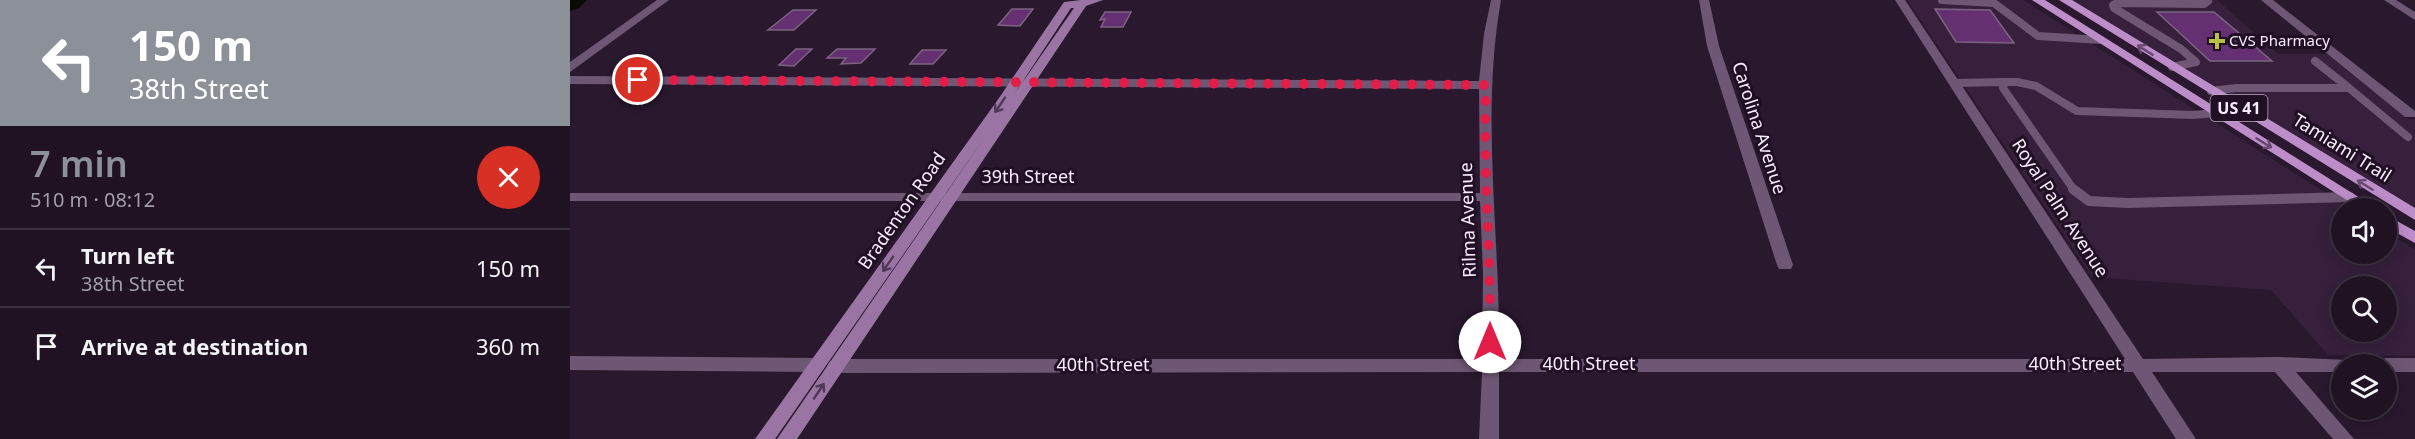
<!DOCTYPE html>
<meta charset="utf-8">
<style>
:root{--surface:#201223;--page:#2d2030;--text:#f1f3f6;--muted:#a29ea6;--line:#3d3241;--accent:#8c9099}
body{margin:0;font-family:"Noto Sans",sans-serif;background:var(--page);color:var(--text);height:100vh;display:flex;flex-direction:column;font-size:22px;white-space:nowrap}
*{box-sizing:border-box;margin:0}
p{font-size:20px;color:var(--muted)}
.icon{flex:none;width:33px;height:33px;fill:none;stroke:currentColor;stroke-width:2;stroke-linecap:round;stroke-linejoin:round}
.map{position:relative;flex:1;overflow:hidden}
.sheet{display:flex;flex-direction:column;background:var(--surface);width:570px}
.sheet>*{flex:none}
.banner{background:#8c9099;color:#fff;overflow:hidden}
.tools{position:absolute;left:1761px;top:198px;display:grid;gap:12px}
.tools a{display:grid;place-items:center;width:66px;height:66px;border-radius:50%;background:var(--surface);box-shadow:0 3px 15px #0003,0 0 0 2px var(--line);font-size:30px}
.pin{position:absolute;display:grid;place-items:center;width:51px;height:51px;color:#fff;margin:-26px;border:3px solid #fff;border-radius:50%;box-shadow:0 2px 6px #0007}
.me{position:absolute;width:66px;margin:-33px;rotate:0deg;stroke-linejoin:round;filter:drop-shadow(0 0 4px #0008)}
.turn{display:flex;align-items:center;gap:21px;height:126px;padding:0 30px;font-size:27px}
.turn .icon{width:78px;height:78px;stroke-width:2.5}
.turn b{display:block;font-size:42px;line-height:51px}
.round{display:grid;place-items:center;flex:none;width:63px;height:63px;border-radius:32px;background:var(--page)}
.headline{display:flex;align-items:center;justify-content:space-between;height:102px;padding:0 30px}
h1{font-size:36px;font-weight:600;line-height:45px;color:var(--accent)}
ul{padding:0;list-style:none}
li{display:flex;align-items:center;gap:18px;height:78px;padding:0 30px;border-top:2px solid var(--line)}
li div{flex:1}
li b{display:block;font-size:22px}
li em{font-style:normal}
main{display:flex;flex:1;min-height:0}
.map>svg:first-child{display:block}
</style>
<main>
<section class="sheet">
<div class="banner">
<div class="turn"><svg class="icon" aria-label="left" viewBox="0 0 24 24"><path d="M17 20v-9H6M10 6l-5 5 5 5"/></svg><div><b>150 m</b>38th Street</div></div>
</div>
<div class="headline"><div><h1>7 min</h1><p>510 m · 08:12</p></div><a class="round" style="background:#d93025;color:#fff"><svg class="icon" aria-label="close" viewBox="0 0 24 24"><path d="M6 6l12 12M18 6L6 18"/></svg></a></div>
<ul>
<li><svg class="icon" aria-label="left" viewBox="0 0 24 24"><path d="M17 20v-9H6M10 6l-5 5 5 5"/></svg><div><b>Turn left</b><p>38th Street</p></div><em>150 m</em></li>
<li><svg class="icon" aria-label="arrive" viewBox="0 0 24 24"><path d="M6 21V4h12l-3 4 3 4H6"/></svg><div><b>Arrive at destination</b></div><em>360 m</em></li>
</ul>
</section>
<div class="map">
<svg width="1845" height="439" viewBox="0 0 1845 439">
<rect width="100%" height="100%" fill="#2a182f"/>
<path fill="#36203c" fill-rule="evenodd" d="M1337 0H1453L1779 208H1772V254H1816L1817 232 1845 250V356L1758 355 1701 290 1522 277ZM1772 286H1816V332H1772Z
M1501 0H1647L1708 54H1757L1838 119H1845V209Z"/>
<g fill="none" stroke-linecap="round" stroke-linejoin="round">
<path fill="#0a0b00" fill-rule="evenodd" d="M0 0H17L9 8 0 11Z"/>
</g>
<path fill="#653072" stroke="#7a647f" stroke-width="1.5" d="M442 9H463L450 26 428 25Z
M1365 9 1420 10 1444 43 1386 42Z
M223 10H246L224 30H198Z
M535 12H561L553 27H531L535 19 530 20Z
M1587 12H1644L1702 61H1640Z
M226 49H242L224 66 209 65Z
M267 49H305L291 63 271 64 276 58H257Z
M352 50H376L363 64H340Z"/>
<g fill="none" stroke-linecap="round" stroke-linejoin="round">
<path stroke="#6e5774" stroke-width="8" d="M1372 0 1424 3 1468 36 1531 40
M1602 67 1626 62 1611 49 1544 8 1543 5 1547 3 1634 4 1638 1 1636 0
M1386 83 1434 82
M1779 88 1838 137
M1641 91 1666 88H1779L1745 61
M1504 190 1433 88 1434 82H1447L1466 86 1507 111 1623 115 1646 113"/>
<path stroke="#6e5774" stroke-width="10" d="M1503 189 1519 201 1557 203 1780 197"/>
<path fill="#6e5774" fill-rule="evenodd" d="M87 0H99L0 72V62Z
M921 0H931C910 118 931 239 929 359H1555L1325 0H1335L1573 359 1709 357 1778 360 1781 364H1772V372H1726L1784 439H1763L1705 372H1582L1626 439H1606L1563 372H929V439H909L912 372 266 373 260 371 257 366 260 361 266 359H912L913 274 910 201H0V193H910L909 89 0 84V76L909 81 914 34Z
M1129 0H1139L1149 46 1223 265 1221 269H1209L1207 265 1137 46Z
M1691 0H1703L1845 111V117H1835Z
M1814 0H1826L1845 12V20Z
M0 356 247 358 253 360 256 365 253 370 247 372 0 370Z
M1816 358H1845V372H1816V364H1807L1810 360Z"/>
<path fill="#9a75a4" fill-rule="evenodd" d="M511 0H533L516 6 227 439H207L417 134 205 439H185L429 98 494 2ZM501 8H504L443 96Z"/>
<path fill="#bd8dc9" fill-rule="evenodd" d="M1462 0H1475L1806 208H1789Z
M1489 0H1502L1845 208V220Z
M1816 215 1845 231V243L1816 227Z"/>
</g>
<defs><path id="oneway-shaft" d="M-6 0H5M1.5-3L5.5 0L1.5 3" fill="none" stroke-width="1.6" stroke-linecap="round" stroke-linejoin="round" transform="scale(1.5)"/></defs>
<g stroke="#67486f">
<use href="#oneway-shaft" transform="translate(1575 50) rotate(-148)"/>
<use href="#oneway-shaft" transform="translate(1694 143) rotate(32)"/>
<use href="#oneway-shaft" transform="translate(1795 185) rotate(-148)"/>
</g>
<g stroke="#513858">
<use href="#oneway-shaft" transform="translate(430 105) rotate(124)"/>
<use href="#oneway-shaft" transform="translate(318 264) rotate(125)"/>
<use href="#oneway-shaft" transform="translate(249 391) rotate(-56)"/>
</g>
<g fill="none" stroke-linecap="round" stroke-linejoin="round">
<path stroke="#e11d48" stroke-width="10" stroke-dasharray="0 18" d="M68 80 916 85C913 171 921 256 920 342"/>
</g>
<path fill="#b8c147" stroke="#200f25" stroke-width="2" d="M1644 32h6v6h6v6h-6v6h-6v-6h-6v-6h6z"/>
<g text-anchor="middle" stroke-width="6" stroke-linejoin="round" paint-order="stroke">
<g font-size="15" fill="#f9ecfc" stroke="#200f25" text-anchor="start">
<text x="1659" y="46">CVS Pharmacy</text>
</g>
<rect fill="#200f25" stroke="#b8aabc" stroke-width="1.5" x="1640.5" y="95" width="57" height="26" rx="4.5"/>
<g font-size="16" font-weight="bold" fill="#f9ecfc">
<text x="1669" y="114">US 41</text>
</g>
<g font-size="18" fill="#f9ecfc" stroke="#200f25">
<text transform="translate(1189 128) rotate(72)" y="6">Carolina Avenue</text>
<text transform="translate(1772 148) rotate(32)" y="6">Tamiami Trail</text>
<text x="458" y="183">39th Street</text>
<text transform="translate(1490 208) rotate(57)" y="6">Royal Palm Avenue</text>
<text transform="translate(332 211) rotate(-55)" y="6">Bradenton Road</text>
<text transform="translate(898 220) rotate(-92)" y="6">Rilma Avenue</text>
<text x="1019" y="370">40th Street</text>
<text x="1505" y="370">40th Street</text>
<text x="533" y="371">40th Street</text>
</g>
</g>
</svg>
<div class="tools">
<a><svg class="icon" aria-label="sound" viewBox="0 0 24 24"><path d="M4 9h4l5-4v14l-5-4H4zM17 9q2 3 0 6"/></svg></a>
<a><svg class="icon" aria-label="search" viewBox="0 0 24 24"><circle cx="10" cy="10" r="6"/><path d="M15 15l6 6"/></svg></a>
<a><svg class="icon" aria-label="layers" viewBox="0 0 24 24"><path d="M12 4l9 5-9 5-9-5zM3 14l9 5 9-5"/></svg></a>
</div>
<div class="pin" style="left:68px;top:80px;background:#d93025"><svg class="icon" aria-label="arrive" viewBox="0 0 24 24"><path d="M6 21V4h12l-3 4 3 4H6"/></svg></div>
<svg class="me" style="left:920px;top:342px" viewBox="-20 -20 40 40"><circle r="19" fill="#fff"/><path d="M0-13L10 11 0 6-10 11z" fill="#e11d48"/></svg>
</div>
</main>
